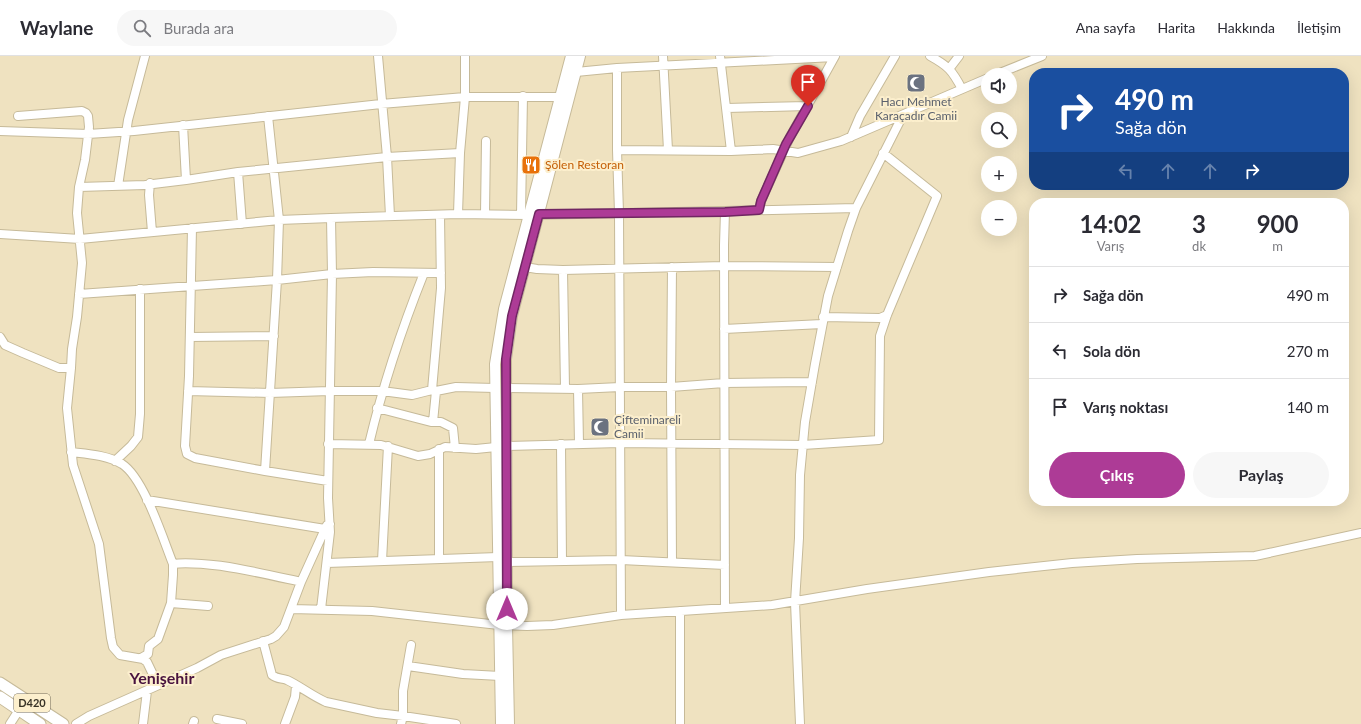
<!DOCTYPE html>
<html lang="tr">
<meta charset="utf-8">
<style>
:root{--surface:#fff;--page:#f7f7f7;--text:#2b2b33;--muted:#7c7c81;--line:#e1e1e2;--accent:#ad3b96}
body{margin:0;font-family:Lato,sans-serif;background:var(--page);color:var(--text);height:100vh;display:flex;flex-direction:column;font-size:15px;white-space:nowrap}
*{box-sizing:border-box;margin:0}
p{font-size:13px;color:var(--muted)}
.icon{flex:none;width:22px;height:22px;fill:none;stroke:currentColor;stroke-width:2;stroke-linecap:round;stroke-linejoin:round}
.map{position:relative;flex:1;overflow:hidden}
.drawer{position:absolute;left:1029px;top:142px;width:320px;height:308px;display:flex;flex-direction:column;background:var(--surface);border-radius:16px;box-shadow:0 4px 16px #0002}
.drawer>*{flex:none}
.guide{position:absolute;left:1029px;top:12px;width:320px;height:122px;border-radius:16px;box-shadow:0 4px 16px #0002;background:#1a4fa0;color:#fff;overflow:hidden}
.tools{position:absolute;left:981px;top:12px;display:grid;gap:8px}
.tools a{display:grid;place-items:center;width:36px;height:36px;border-radius:50%;background:var(--surface);box-shadow:0 4px 16px #0002;font-size:20px}
.pin{position:absolute;display:grid;place-items:center;width:34px;height:34px;color:#fff;margin:-41px -17px;border-radius:50% 50% 50% 0;rotate:-45deg;box-shadow:0 0 4px #0007}
.pin .icon{rotate:45deg}
.me{position:absolute;width:44px;margin:-22px;rotate:0deg;stroke-linejoin:round;filter:drop-shadow(0 0 3px #0008)}
.turn{display:flex;align-items:center;gap:14px;height:84px;padding:0 20px;font-size:18px}
.turn .icon{width:52px;height:52px;stroke-width:2.5}
.turn b{display:block;font-size:28px;line-height:34px}
.lanes{display:flex;align-items:center;height:38px;padding:0 20px;background:#0003;justify-content:center;gap:20px;direction:ltr}
.lanes .off{opacity:.35}
.eta{display:flex;justify-content:space-evenly;align-items:center;height:68px;text-align:center}
.eta b{font-size:24px;font-weight:700;line-height:28px}
.cta{display:flex;gap:8px;margin-top:auto;padding:8px 20px}
.cta a{flex:1;height:46px;border-radius:24px;background:var(--accent);color:#fff;font-size:16px;font-weight:700;line-height:46px;text-align:center}
.cta a+a{background:var(--page);color:var(--text)}
ul{padding:0;list-style:none}
li{display:flex;align-items:center;gap:12px;height:56px;padding:0 20px;border-top:1px solid var(--line)}
li div{flex:1}
li b{display:block;font-size:15px}
li em{font-style:normal}
header{display:flex;align-items:center;gap:24px;box-sizing:border-box;height:56px;padding:0 20px;background:var(--surface);border-bottom:1px solid var(--line)}
header strong{font-size:19px}
nav{display:flex;gap:22px;margin-inline-start:auto;font-size:14px}
.search{width:280px;height:36px;background:var(--page);display:flex;align-items:center;gap:10px;box-sizing:border-box;padding:0 14px;border-radius:22px;color:var(--muted);font-size:15px}
.map>svg:first-child{display:block}
</style>
<header>
<strong>Waylane</strong>
<div class="search"><svg class="icon" aria-label="search" viewBox="0 0 24 24"><circle cx="10" cy="10" r="6"/><path d="M15 15l6 6"/></svg>Burada ara</div>
<nav><a>Ana sayfa</a><a>Harita</a><a>Hakkında</a><a>İletişim</a></nav>
</header>
<div class="map">
<svg width="1361" height="668" viewBox="0 0 1361 668">
<rect width="100%" height="100%" fill="#efe2c0"/>
<g fill="none" stroke-linecap="round" stroke-linejoin="round">
<defs>
<path id="minor" d="M378 0 387 101 390 160
M663 0 668 94
M720 0 731 95
M930 0C948 10 952 14 962 33
M617 12V94L619 157 621 559
M949 13 959 0
M576 16 617 12 834 1
M995 19 1042 0
M727 52 807 50
M18 60 82 55 86 57 88 60 89 71 85 104 79 131 77 157 82 207 77 261 72 293 71 312 67 352 73 409 99 488 111 582 113 591 120 599 143 603 147 606 158 629
M183 69 186 124
M0 75 88 78 134 75 381 48 465 41H560
M851 81 860 60 895 0
M617 94 731 95 773 93 798 97 841 85 988 22
M238 116 242 168
M150 127 149 139 152 176
M118 130 128 64 145 0
M79 131 145 129 186 124 238 116 387 101 460 97
M759 154 761 145 790 81 835 0
M725 155 724 189 725 552
M458 158 460 97 465 41V0
M485 158 486 85
M521 159 523 40
M192 172 189 320 185 390 187 398 195 402 265 415 328 425
M0 178 80 183 279 164 331 162 458 158 528 159 725 155 856 152
M525 211 537 213 563 214 724 210 837 211
M672 211 671 331 672 506
M563 214 565 332
M79 238 277 224 332 218 373 216 441 217
M823 261 880 262 887 259
M724 273 822 268
M0 281 5 289 23 297 59 312H71
M190 281 274 280
M506 332 578 333 620 331H671L724 327 812 326
M578 333 579 388
M432 334 441 232 440 159
M188 335 270 337 329 335H382L412 339 432 334 436 335 456 331 495 332
M377 352 431 366H441L453 372 455 392
M433 366 436 335
M328 388 381 389 418 400 430 398 445 391 476 393 506 390 620 387 803 389 879 384 880 280 887 259 937 140 883 97
M369 388C383 329 402 272 424 217
M561 388 562 505
M439 393V503
M71 396C88 398 107 399 122 408 144 422 163 483 173 508V519L171 547 158 583 149 590 148 598 141 602
M115 405 131 390 138 381 140 358V233
M265 415 277 224 279 164 268 60
M147 444 325 473
M382 505 388 390
M506 506 621 504 725 509
M327 507 498 501
M173 508C189 506 205 508 222 510 249 514 274 520 301 526
M171 547 208 550
M291 553 372 555 499 569 527 570 553 569 621 559 772 549 867 533 989 516 1072 507 1137 503 1255 500 1361 477
M321 553 330 476 328 442 332 218 331 162
M263 585 272 619C277 623 281 622 287 624 300 630 312 640 326 646L377 657 403 660 456 668
M408 610 463 618 500 620
M217 663 242 668
M10 668 19 654
M76 668 89 660 197 612 221 599 271 583 276 580 284 571 301 526 325 473 327 469 330 468
M143 668 147 635
M193 668 194 665
M285 668 295 641 296 630
M401 668 403 660V635L411 589
M680 668V555
M800 668 795 546 799 482 800 419 805 366 815 308 828 240 848 175 856 152 903 59"/>
<path id="major" d="M501 668 495 308 504 253 571 0
M509 668 507 569 506 303 512 260 580 0"/>
<path id="highway" d="M0 627 63 668
M0 641 40 668"/>
</defs>
<use href="#minor" stroke="#c6ba99" stroke-width="10"/>
<use href="#major" stroke="#c6ba99" stroke-width="12"/>
<use href="#highway" stroke="#c6ba99" stroke-width="13"/>
<use href="#minor" stroke="#fff" stroke-width="8"/>
<use href="#major" stroke="#fff" stroke-width="10"/>
<use href="#highway" stroke="#fff" stroke-width="11"/>
</g>
<g fill="none" stroke-linecap="round" stroke-linejoin="round">
<defs>
<path id="route" d="M507 553 506 303 512 260 539 158 725 156 759 154 761 145 786 88 808 50"/>
</defs>
<use href="#route" stroke="#702662" stroke-width="10"/>
<use href="#route" stroke="#ad3b96" stroke-width="7"/>
</g>
<defs>
<symbol id="mosque-square" viewBox="-11 -11 22 22"><rect x="-9" y="-9" width="18" height="18" rx="4" fill="#6b7280" stroke="#fcefcd"/><path d="M3.5-4.9A6 6 0 1 0 3.5 4.9A5 5 0 1 1 3.5-4.9Z" fill="#fff"/></symbol>
<symbol id="restaurant-square" viewBox="-11 -11 22 22"><rect x="-9" y="-9" width="18" height="18" rx="4" fill="#e8710a" stroke="#fcefcd"/><path d="M-5-6h1v4h1v-4h1v4h1v-4h1v5L-1.5 .5V6h-2V.5L-5-1ZM5-6V6H3V1.5H1.5Q1.5-4 5-6Z" fill="#fff"/></symbol>
</defs>
<g fill-rule="evenodd">
<use href="#mosque-square" x="905" y="16" width="22" height="22"/>
<use href="#restaurant-square" x="520" y="98" width="22" height="22"/>
<use href="#mosque-square" x="589" y="360" width="22" height="22"/>
</g>
<g text-anchor="middle" stroke-width="4" stroke-linejoin="round" paint-order="stroke">
<rect fill="#fcefcd" stroke="#736b58" stroke-width="1" x="14" y="638" width="36" height="18" rx="3"/>
<g font-size="11" font-weight="bold" fill="#383326">
<text x="32" y="651">D420</text>
</g>
<g font-size="12" fill="#5b616d" stroke="#fcefcd">
<text x="916" y="50">Hacı Mehmet<tspan x="916" dy="14">Karaçadır Camii</tspan></text>
<text x="614" y="368" text-anchor="start">Çifteminareli<tspan x="614" dy="14">Camii</tspan></text>
</g>
<g font-size="12" fill="#c56008" stroke="#fcefcd" text-anchor="start">
<text x="545" y="113">Şölen Restoran</text>
</g>
<g font-size="16" font-weight="bold" fill="#49133f" stroke="#fcefcd">
<text x="162" y="628">Yenişehir</text>
</g>
</g>
</svg>
<div class="tools">
<a><svg class="icon" aria-label="sound" viewBox="0 0 24 24"><path d="M4 9h4l5-4v14l-5-4H4zM17 9q2 3 0 6"/></svg></a>
<a><svg class="icon" aria-label="search" viewBox="0 0 24 24"><circle cx="10" cy="10" r="6"/><path d="M15 15l6 6"/></svg></a>
<a>+</a>
<a>−</a>
</div>
<div class="pin" style="left:808px;top:50px;background:#d93025"><svg class="icon" aria-label="arrive" viewBox="0 0 24 24"><path d="M6 21V4h12l-3 4 3 4H6"/></svg></div>
<svg class="me" style="left:507px;top:553px" viewBox="-20 -20 40 40"><circle r="19" fill="#fff"/><path d="M0-13L10 11 0 6-10 11z" fill="#ad3b96"/></svg>
<div class="guide">
<div class="turn"><svg class="icon" aria-label="right" viewBox="0 0 24 24"><path d="M7 20v-9h11M14 6l5 5-5 5"/></svg><div><b>490 m</b>Sağa dön</div></div>
<div class="lanes"><svg class="icon off" aria-label="left" viewBox="0 0 24 24"><path d="M17 20v-9H6M10 6l-5 5 5 5"/></svg><svg class="icon off" aria-label="ahead" viewBox="0 0 24 24"><path d="M12 20V5M6 11l6-6 6 6"/></svg><svg class="icon off" aria-label="ahead" viewBox="0 0 24 24"><path d="M12 20V5M6 11l6-6 6 6"/></svg><svg class="icon" aria-label="right" viewBox="0 0 24 24"><path d="M7 20v-9h11M14 6l5 5-5 5"/></svg></div>
</div>
<section class="drawer">
<div class="eta">
<div><b>14:02</b><p>Varış</p></div>
<div><b>3</b><p>dk</p></div>
<div><b>900</b><p>m</p></div>
</div>
<ul>
<li><svg class="icon" aria-label="right" viewBox="0 0 24 24"><path d="M7 20v-9h11M14 6l5 5-5 5"/></svg><div><b>Sağa dön</b></div><em>490 m</em></li>
<li><svg class="icon" aria-label="left" viewBox="0 0 24 24"><path d="M17 20v-9H6M10 6l-5 5 5 5"/></svg><div><b>Sola dön</b></div><em>270 m</em></li>
<li><svg class="icon" aria-label="arrive" viewBox="0 0 24 24"><path d="M6 21V4h12l-3 4 3 4H6"/></svg><div><b>Varış noktası</b></div><em>140 m</em></li>
</ul>
<div class="cta"><a>Çıkış</a><a>Paylaş</a></div>
</section>
</div>
